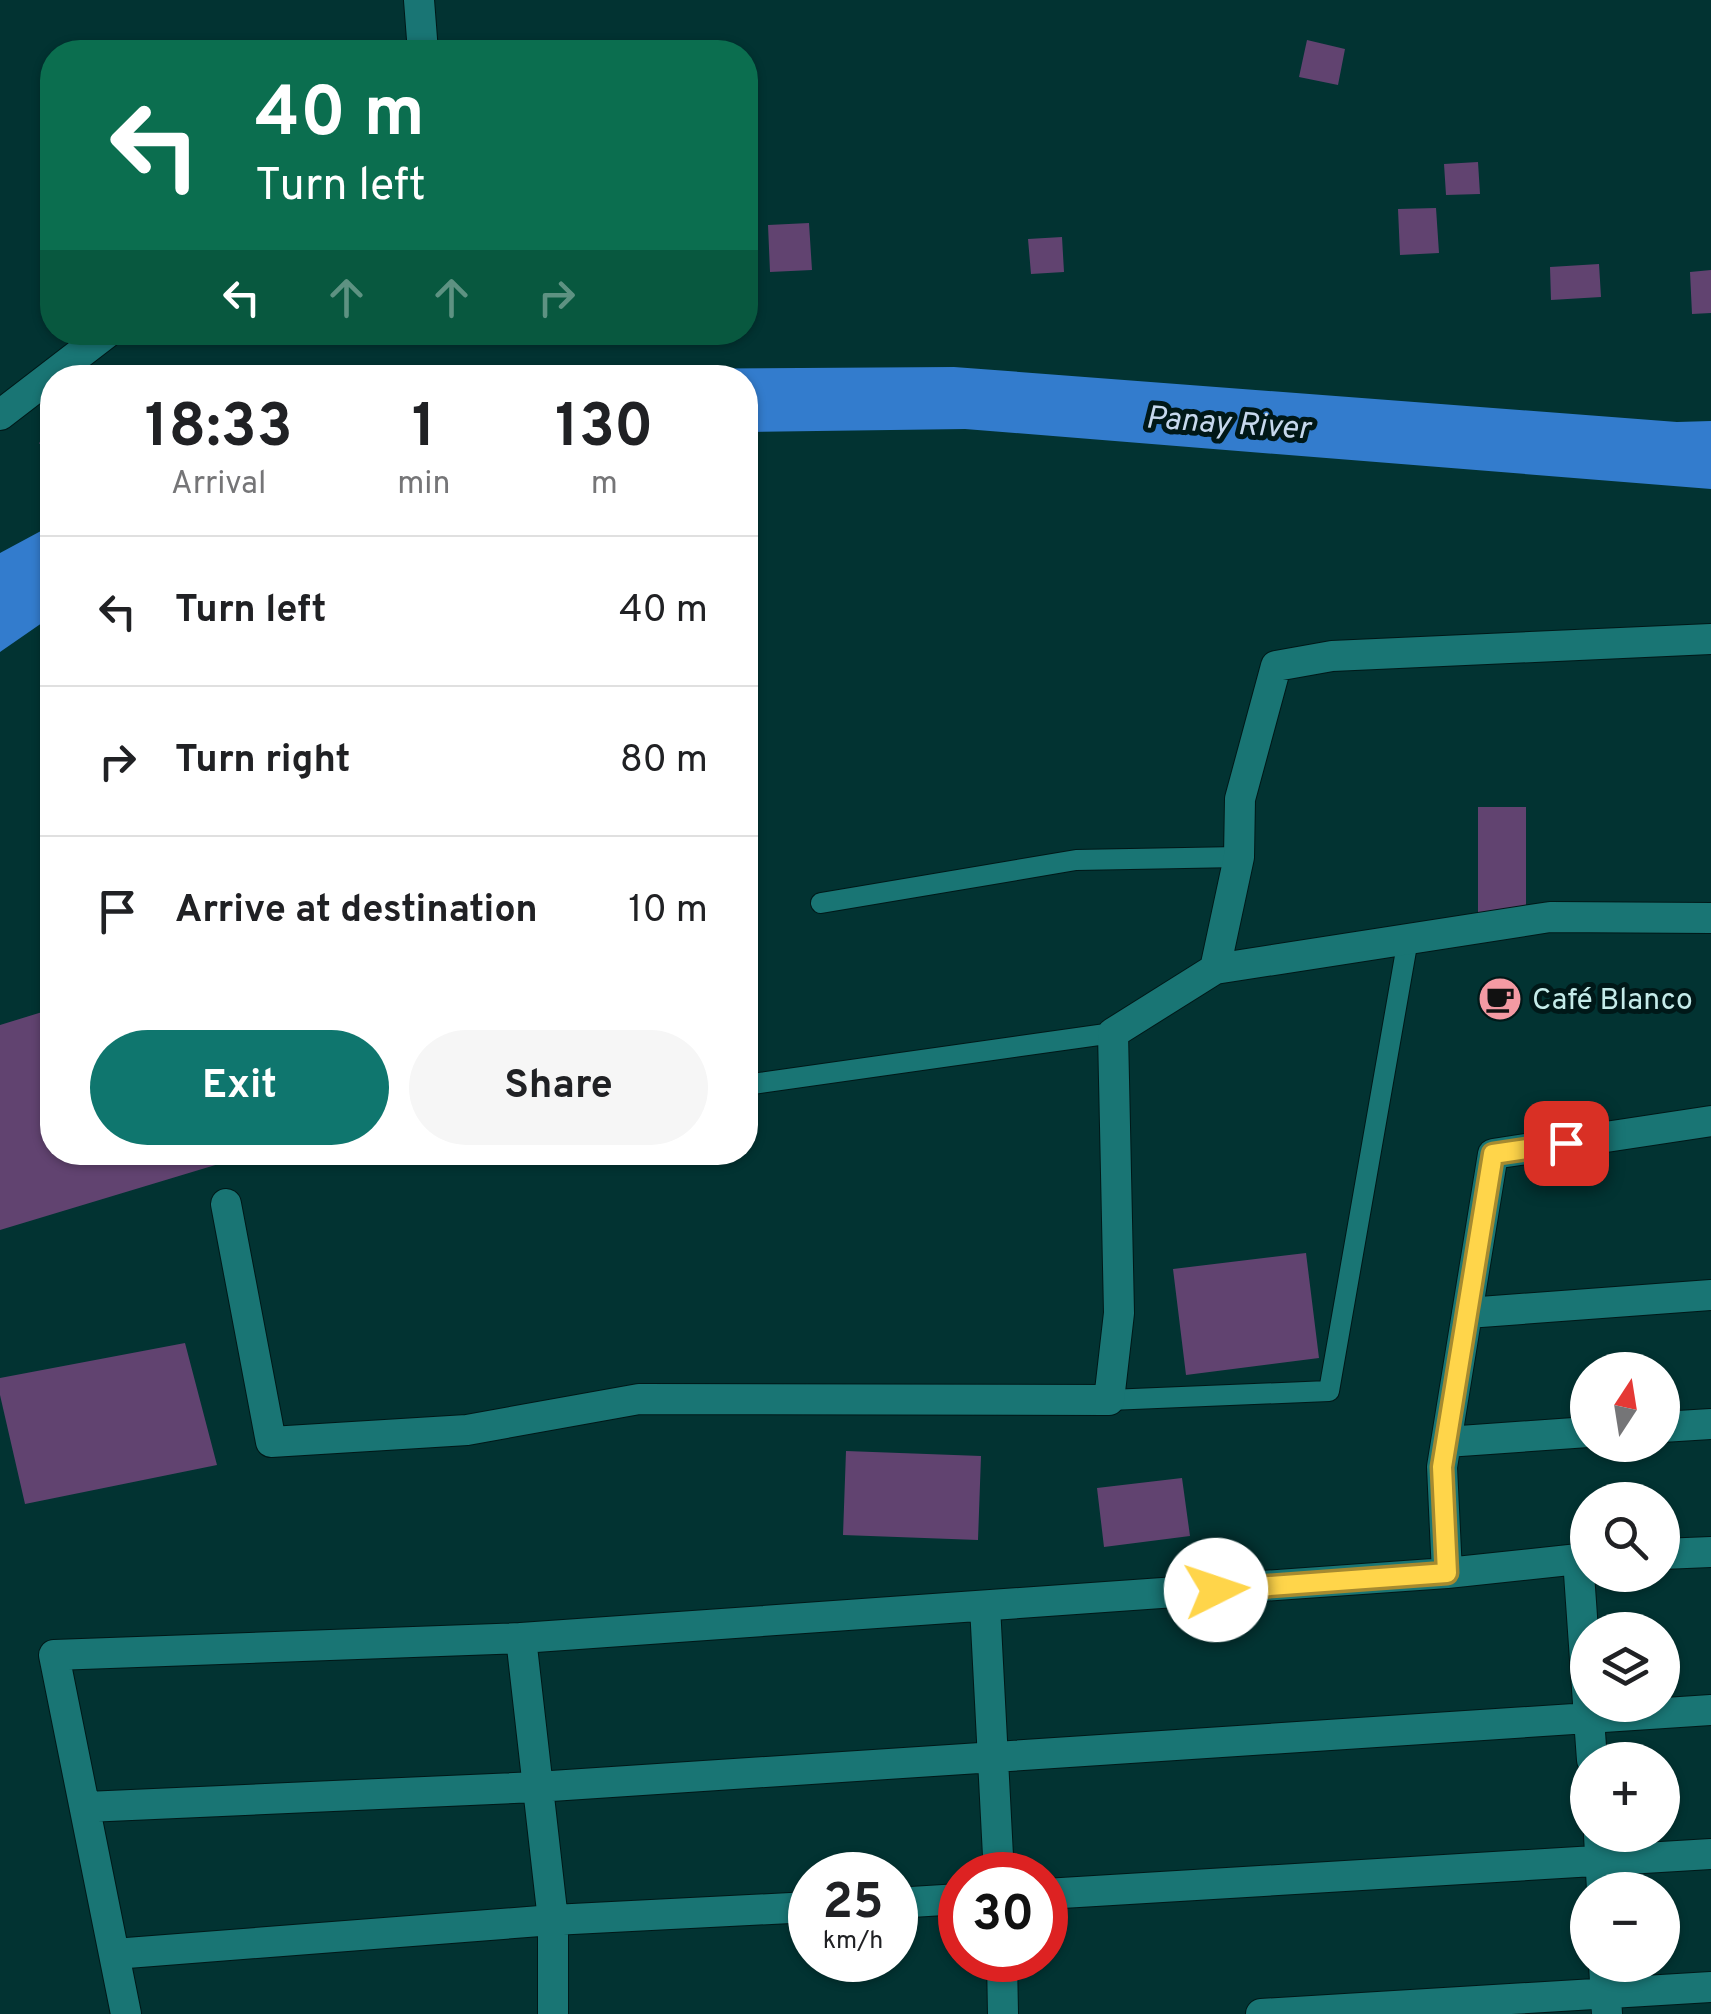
<!DOCTYPE html>
<meta charset="utf-8">
<style>
:root{--surface:#fff;--page:#f6f6f6;--text:#202124;--muted:#757577;--line:#e0e0e0;--accent:#0f766e}
body{margin:0;font-family:Overpass,sans-serif;background:var(--page);color:var(--text);height:100vh;display:flex;flex-direction:column;font-size:38px;white-space:nowrap}
*{box-sizing:border-box;margin:0}
p{font-size:32px;color:var(--muted)}
.icon{flex:none;width:55px;height:55px;fill:none;stroke:currentColor;stroke-width:2;stroke-linecap:round;stroke-linejoin:round}
.map{position:relative;flex:1;overflow:hidden}
.drawer{position:absolute;left:40px;top:365px;width:718px;height:800px;display:flex;flex-direction:column;background:var(--surface);border-radius:40px;box-shadow:0 2px 8px #0004}
.drawer>*{flex:none}
.guide{position:absolute;left:40px;top:40px;width:718px;height:305px;border-radius:40px;box-shadow:0 2px 8px #0004;background:#0b6e4f;color:#fff;overflow:hidden}
.needle{width:65px;rotate:12deg}
.buttons{position:absolute;left:1570px;top:1352px;display:grid;gap:20px}
.buttons a{display:grid;place-items:center;width:110px;height:110px;border-radius:50%;background:var(--surface);box-shadow:0 2px 8px #0004;font-size:50px}
.speed{position:absolute;left:788px;top:1852px;display:flex;gap:20px;font-size:50px;font-weight:700;text-align:center}
.speed>*{display:grid;place-content:center;width:130px;height:130px;border-radius:50%;background:var(--surface);box-shadow:0 2px 8px #0004;line-height:1}
.speed small{font-size:25px;font-weight:400}
.speed .limit{border:15px solid #d22;background:#fff;color:#111}
.pin{position:absolute;display:grid;place-items:center;width:85px;height:85px;color:#fff;margin:-42px;border-radius:20px;box-shadow:0 5px 15px #0006}
.me{position:absolute;width:110px;margin:-55px;rotate:86deg;stroke-linejoin:round;filter:drop-shadow(0 0 8px #0008)}
.turn{display:flex;align-items:center;gap:35px;height:210px;padding:0 50px;font-size:45px}
.turn .icon{width:130px;height:130px;stroke-width:2.5}
.turn b{display:block;font-size:70px;line-height:85px}
.lanes{display:flex;align-items:center;height:95px;padding:0 50px;background:#0003;justify-content:center;gap:50px;direction:ltr}
.lanes .off{opacity:.35}
.eta{display:flex;justify-content:space-evenly;align-items:center;height:170px;text-align:center}
.eta b{font-size:60px;font-weight:700;line-height:70px}
.primary-button{display:flex;gap:20px;margin-top:auto;padding:20px 50px}
.primary-button a{flex:1;height:115px;border-radius:60px;background:var(--accent);color:#fff;font-size:40px;font-weight:700;line-height:115px;text-align:center}
.primary-button a+a{background:var(--page);color:var(--text)}
ul{padding:0;list-style:none}
li{display:flex;align-items:center;gap:30px;height:150px;padding:0 50px;border-top:2px solid var(--line)}
li div{flex:1}
li b{display:block;font-size:38px}
li em{font-style:normal}
.map>svg:first-child{display:block}
</style>
<div class="map">
<svg width="1711" height="2014" viewBox="0 0 1711 2014">
<rect width="100%" height="100%" fill="#023332"/>
<path fill="#337ccd" d="M954 367 1677 422 1711 421V489L965 429 745 432V378L436 377 462 370Z
M52 525V616L0 652V553Z"/>
<path fill="#614370" d="M1307 40 1345 49 1338 85 1299 77Z
M1478 162 1480 194 1446 195 1444 164Z
M1436 208 1439 253 1400 255 1398 209Z
M809 223 812 270 770 272 768 225Z
M1062 237 1064 272 1031 274 1028 239Z
M1599 264 1601 297 1551 300 1550 267Z
M1711 270V313L1692 314 1690 272Z
M52 431V458L39 443Z
M1478 807H1526V913L1478 914Z
M52 1009V1152H219L222 1163 0 1230V1025Z
M1306 1253 1319 1358 1186 1375 1173 1269Z
M185 1343 217 1465 25 1504 0 1395V1378Z
M846 1451 981 1456 978 1540 843 1535Z
M1182 1478 1190 1536 1104 1547 1097 1488Z"/>
<g fill="none" stroke-linecap="round" stroke-linejoin="round">
<defs>
<path id="service" d="M821 903 1076 860 1239 857
M745 1085 1113 1033
M1109 1400 1329 1391 1408 939"/>
<path id="minor" d="M1215 969 1239 857 1240 799 1276 666 1332 656 1711 639
M226 1204 271 1442 467 1430 639 1399 1109 1400 1119 1313 1113 1033 1215 969 1550 917 1711 918
M1467 1313 1711 1295
M1662 1427 1711 1424
M1446 1442 1588 1432
M1662 1554 1711 1552
M1578 1559 1588 1703
M1447 1573 1442 1467 1493 1154 1711 1121
M985 1606 999 1875
M521 1638 553 1920V2014
M1588 1705 1592 1760
M86 1807 536 1787 1711 1710
M1599 1835 1602 1890
M1045 1894 1711 1854
M895 1903 960 1899
M114 1954 553 1920 810 1907
M1002 1960 1003 2014
M1604 1965 1607 2014
M126 2014 54 1655 521 1638 1447 1573 1588 1558
M1261 2014 1711 1987"/>
<path id="tertiary" d="M419 0 423 52
M0 415 108 332"/>
</defs>
<use href="#service" stroke="#001818" stroke-width="22"/>
<use href="#minor" stroke="#001818" stroke-width="32"/>
<use href="#tertiary" stroke="#001818" stroke-width="32"/>
<use href="#service" stroke="#197574" stroke-width="20"/>
<use href="#minor" stroke="#197574" stroke-width="30"/>
<use href="#tertiary" stroke="#197574" stroke-width="30"/>
</g>
<g fill="none" stroke-linecap="round" stroke-linejoin="round">
<defs>
<path id="route" d="M1216 1590 1447 1573 1442 1467 1493 1154 1566 1143"/>
</defs>
<use href="#route" stroke="#a68a30" stroke-width="25"/>
<use href="#route" stroke="#ffd54a" stroke-width="18"/>
</g>
<defs>
<symbol id="cafe-disc" viewBox="-11 -11 22 22"><circle r="9.5" fill="#f49aa3" stroke="#001818"/><path d="M-5.5-4.5H6V0H3Q3 3.5 0 3.5H-2.5Q-5.5 3.5-5.5 0ZM3-3.2v2h1.7v-2ZM-6 4.5H4V6H-6Z" fill="#111"/></symbol>
</defs>
<g fill-rule="evenodd">
<use href="#cafe-disc" x="1475" y="974" width="50" height="50"/>
</g>
<g text-anchor="middle" stroke-width="10" stroke-linejoin="round" paint-order="stroke">
<g font-size="30" fill="#c5ecea" stroke="#001818" text-anchor="start">
<text x="1532" y="1009">Café Blanco</text>
</g>
<g font-size="32" font-style="italic" fill="#c6d8ed" stroke="#001818">
<text transform="translate(1228 422) rotate(4)" y="11">Panay River</text>
</g>
</g>
</svg>
<div class="buttons">
<a><svg class="needle" viewBox="-14 -14 28 28"><path d="M0-13l5 13h-10z" fill="#e53935"/><path d="M0 13l5-13h-10z" fill="#757577"/></svg></a>
<a><svg class="icon" aria-label="search" viewBox="0 0 24 24"><circle cx="10" cy="10" r="6"/><path d="M15 15l6 6"/></svg></a>
<a><svg class="icon" aria-label="layers" viewBox="0 0 24 24"><path d="M12 4l9 5-9 5-9-5zM3 14l9 5 9-5"/></svg></a>
<a>+</a>
<a>−</a>
</div>
<div class="speed"><div>25<small>km/h</small></div><div class="limit">30</div></div>
<div class="pin" style="left:1566px;top:1143px;background:#d93025"><svg class="icon" aria-label="arrive" viewBox="0 0 24 24"><path d="M6 21V4h12l-3 4 3 4H6"/></svg></div>
<svg class="me" style="left:1216px;top:1590px" viewBox="-20 -20 40 40"><circle r="19" fill="#fff"/><path d="M0-13L10 11 0 6-10 11z" fill="#ffd54a"/></svg>
<div class="guide">
<div class="turn"><svg class="icon" aria-label="left" viewBox="0 0 24 24"><path d="M17 20v-9H6M10 6l-5 5 5 5"/></svg><div><b>40 m</b>Turn left</div></div>
<div class="lanes"><svg class="icon" aria-label="left" viewBox="0 0 24 24"><path d="M17 20v-9H6M10 6l-5 5 5 5"/></svg><svg class="icon off" aria-label="ahead" viewBox="0 0 24 24"><path d="M12 20V5M6 11l6-6 6 6"/></svg><svg class="icon off" aria-label="ahead" viewBox="0 0 24 24"><path d="M12 20V5M6 11l6-6 6 6"/></svg><svg class="icon off" aria-label="right" viewBox="0 0 24 24"><path d="M7 20v-9h11M14 6l5 5-5 5"/></svg></div>
</div>
<section class="drawer">
<div class="eta">
<div><b>18:33</b><p>Arrival</p></div>
<div><b>1</b><p>min</p></div>
<div><b>130</b><p>m</p></div>
</div>
<ul>
<li><svg class="icon" aria-label="left" viewBox="0 0 24 24"><path d="M17 20v-9H6M10 6l-5 5 5 5"/></svg><div><b>Turn left</b></div><em>40 m</em></li>
<li><svg class="icon" aria-label="right" viewBox="0 0 24 24"><path d="M7 20v-9h11M14 6l5 5-5 5"/></svg><div><b>Turn right</b></div><em>80 m</em></li>
<li><svg class="icon" aria-label="arrive" viewBox="0 0 24 24"><path d="M6 21V4h12l-3 4 3 4H6"/></svg><div><b>Arrive at destination</b></div><em>10 m</em></li>
</ul>
<div class="primary-button"><a>Exit</a><a>Share</a></div>
</section>
</div>
